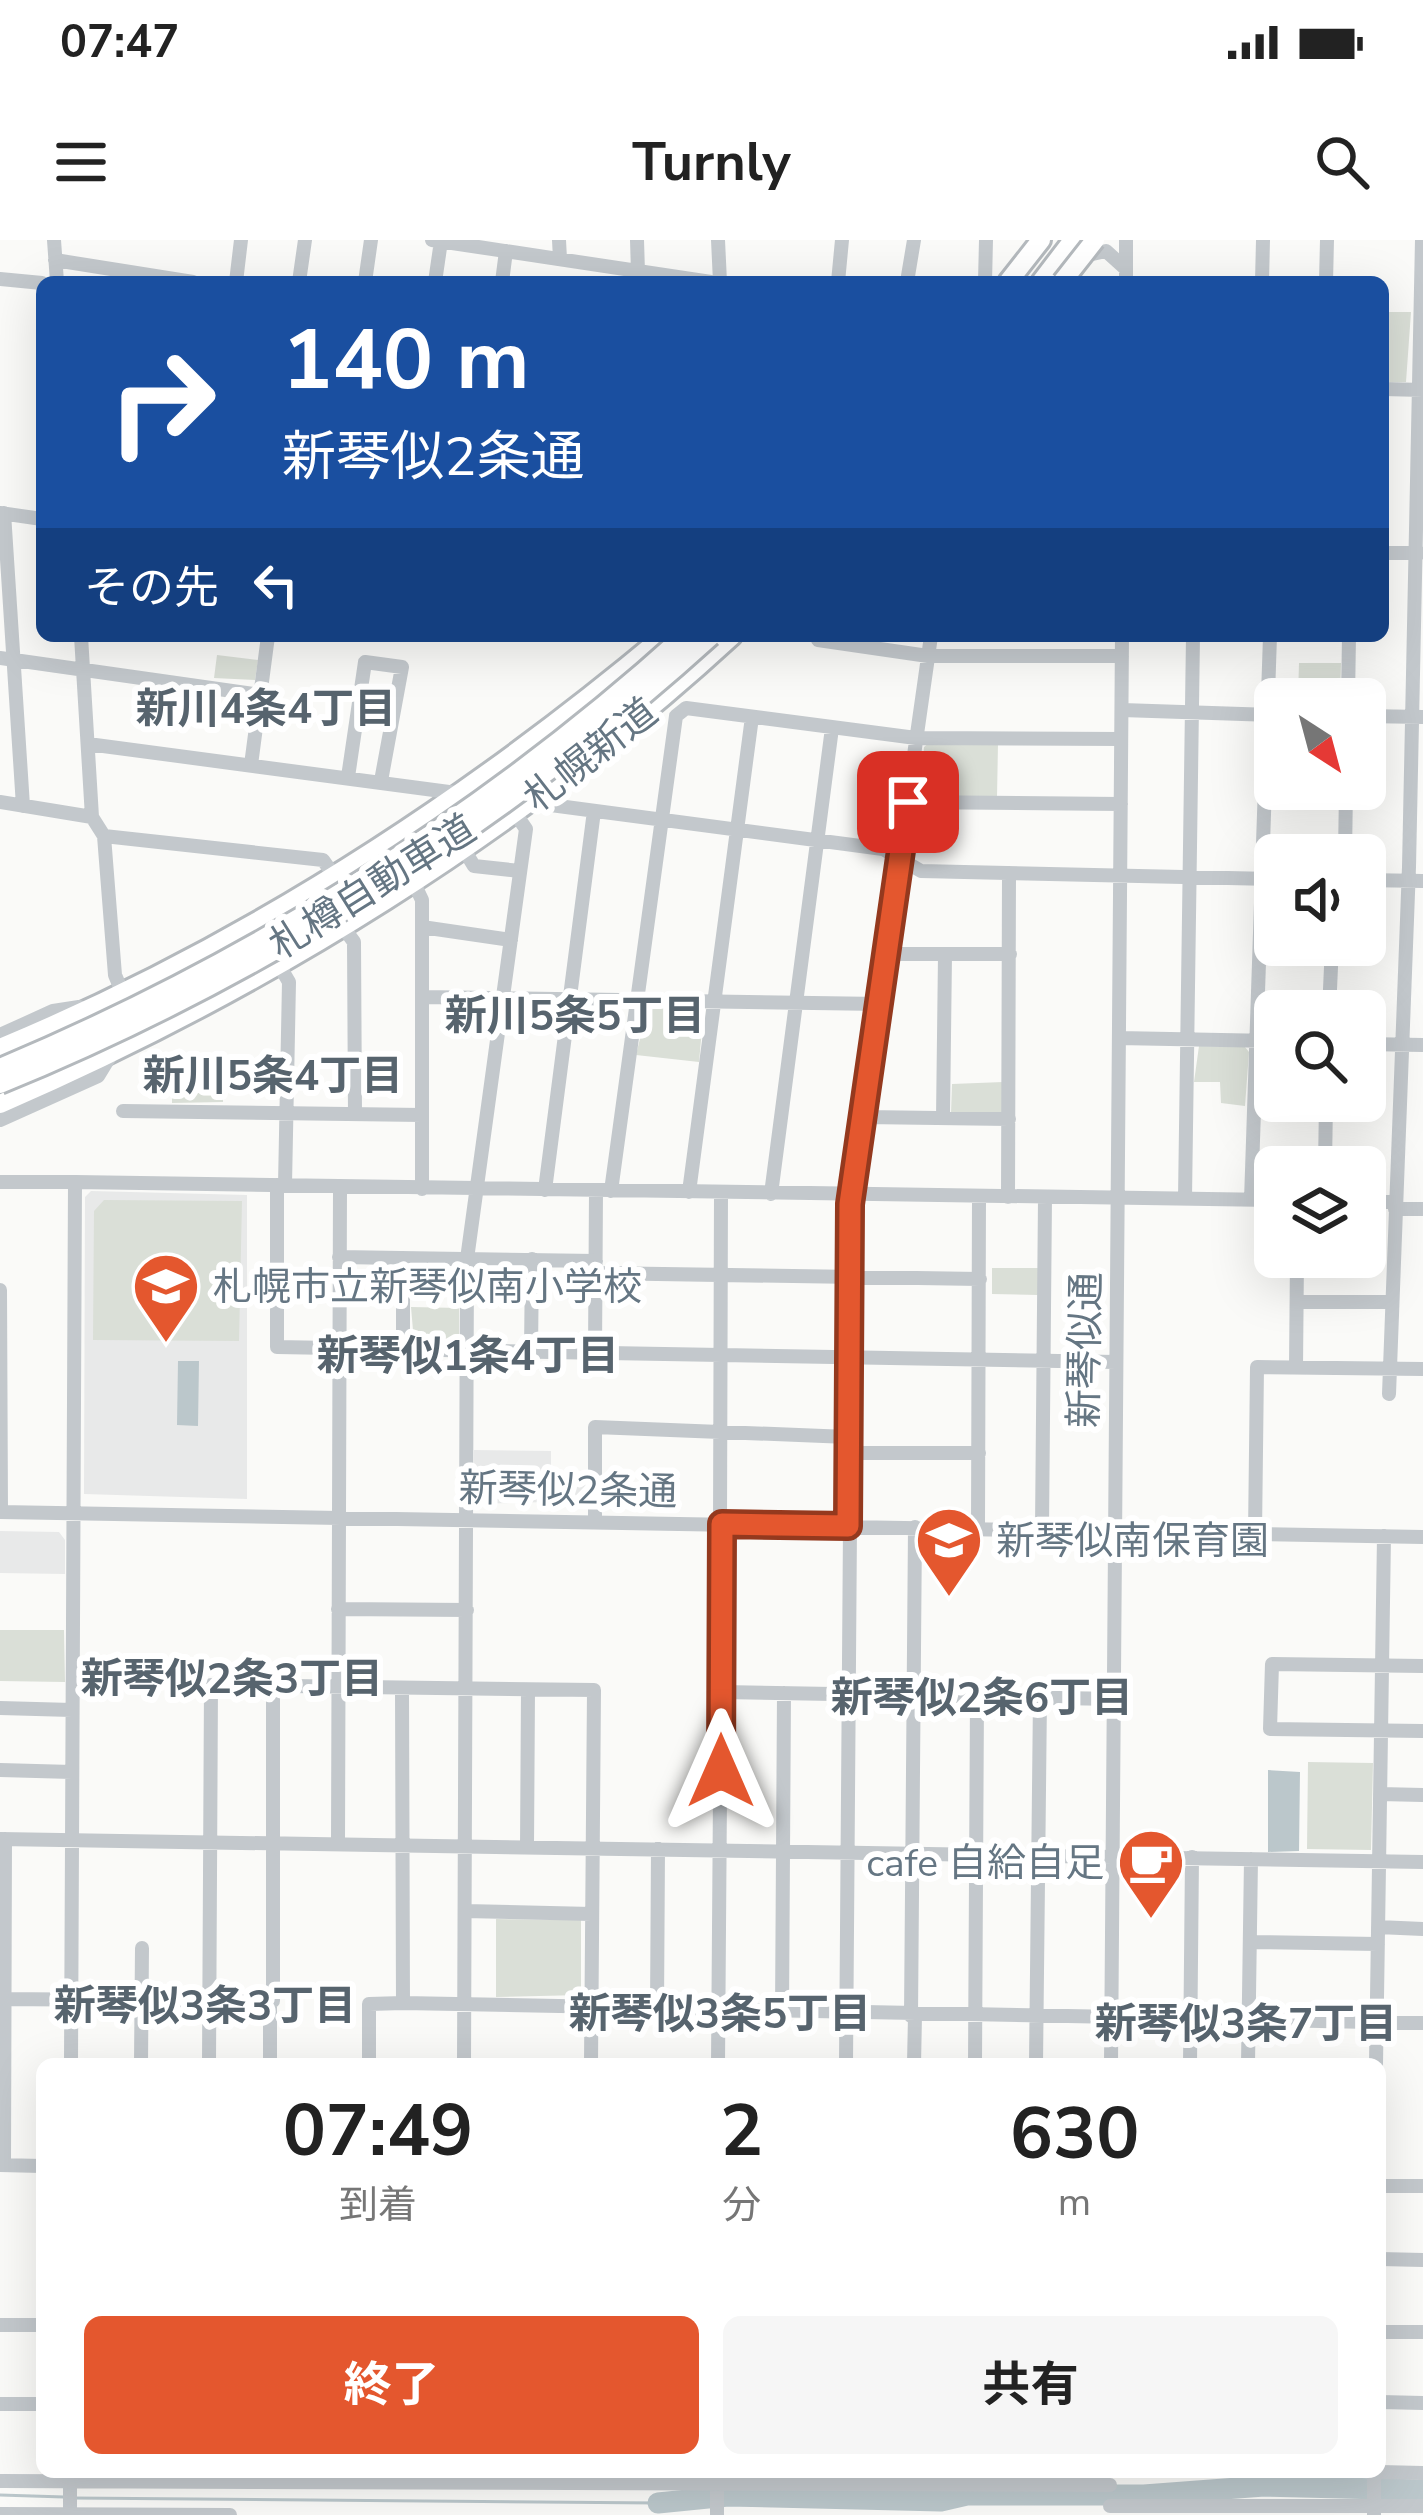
<!DOCTYPE html>
<html lang="ja">
<meta charset="utf-8">
<style>
:root{--surface:#fff;--page:#f6f6f6;--text:#222;--muted:#767676;--accent:#e4572e}
body{margin:0;font-family:"Nunito Sans","Noto Sans JP",sans-serif;background:var(--page);color:var(--text);height:100vh;display:flex;flex-direction:column;font-size:45px;white-space:nowrap}
*{box-sizing:border-box;margin:0}
p{font-size:39px;color:var(--muted)}
.icon{flex:none;width:66px;height:66px;fill:none;stroke:currentColor;stroke-width:2;stroke-linecap:round;stroke-linejoin:round}
.map{position:relative;flex:1;overflow:hidden}
.drawer{position:absolute;left:36px;top:1818px;width:1350px;height:420px;display:flex;flex-direction:column;background:var(--surface);border-radius:18px;box-shadow:0 12px 48px #0002}
.drawer>*{flex:none}
.guide{position:absolute;left:36px;top:36px;width:1353px;height:366px;border-radius:18px;box-shadow:0 12px 48px #0002;background:#1a4fa0;color:#fff;overflow:hidden}
.needle{width:78px;rotate:144deg}
.buttons{position:absolute;left:1254px;top:438px;display:grid;gap:24px}
.buttons a{display:grid;place-items:center;width:132px;height:132px;border-radius:18px;background:var(--surface);box-shadow:0 12px 48px #0002;font-size:60px}
.pin{position:absolute;display:grid;place-items:center;width:102px;height:102px;color:#fff;margin:-51px;border-radius:24px;box-shadow:0 6px 18px #0006}
.me{position:absolute;width:132px;margin:-66px;rotate:0deg;stroke-linejoin:round;filter:drop-shadow(0 0 9px #0008)}
.turn{display:flex;align-items:center;gap:42px;height:252px;padding:0 48px;font-size:54px}
.turn .icon{width:156px;height:156px;stroke-width:2.5}
.turn b{display:block;font-size:84px;line-height:102px}
.then{display:flex;align-items:center;height:114px;padding:0 48px;background:#0003;gap:24px;font-size:45px}
.eta{display:flex;justify-content:space-evenly;align-items:center;height:204px;text-align:center}
.eta b{font-size:72px;font-weight:700;line-height:84px}
.action{display:flex;gap:24px;margin-top:auto;padding:24px 48px}
.action a{flex:1;height:138px;border-radius:18px;background:var(--accent);color:#fff;font-size:48px;font-weight:700;line-height:138px;text-align:center}
.action a+a{background:var(--page);color:var(--text)}
.status{display:flex;justify-content:space-between;align-items:center;height:84px;padding:0 60px;background:var(--surface);direction:ltr}
.status svg{height:33px;fill:currentColor}
header{display:flex;justify-content:space-between;align-items:center;height:156px;padding:0 48px;background:var(--surface);font-size:54px;font-weight:700}
.map>svg:first-child{display:block}
</style>
<div class="status"><b>07:47</b><svg viewBox="0 0 49 12"><path d="M0 12V9h3v3zM5 12V6h3v6zM10 12V3h3v9zM15 12V0h3v12zM26 1h20v11H26zM47 4h2v5h-2z"/></svg></div>
<header><svg class="icon" aria-label="menu" viewBox="0 0 24 24"><path d="M4 6h16M4 12h16M4 18h16"/></svg>Turnly<svg class="icon" aria-label="search" viewBox="0 0 24 24"><circle cx="10" cy="10" r="6"/><path d="M15 15l6 6"/></svg></header>
<div class="map">
<svg width="1423" height="2275" viewBox="0 0 1423 2275">
<rect width="100%" height="100%" fill="#fafaf8"/>
<path fill="#e8e9e9" d="M91 951 247 955V1259L84 1254 85 957Z
M474 1210 551 1211V1237H588V1261L473 1264Z
M0 1291 59 1292 65 1300V1334L0 1333Z"/>
<path fill="#dadfd7" d="M1383 72H1411L1406 142H1383Z
M217 415 258 420 255 440 214 438Z
M1299 423H1341L1340 459H1298Z
M930 502 998 504 997 557 922 555 924 507Z
M648 766 704 768 699 822 636 815Z
M1199 806 1245 807 1249 812 1245 866 1221 863 1220 842H1194Z
M223 837V862L172 863V839Z
M1003 842 1002 872 951 873 952 844Z
M104 960 242 961 239 1101 93 1100 94 971Z
M992 1028H1039L1038 1055 992 1054Z
M411 1067 459 1068V1099L414 1102Z
M0 1390H64L65 1442 0 1441Z
M1308 1522 1373 1523 1371 1610 1307 1609Z
M496 1679 581 1680V1755L496 1757Z"/>
<path fill="#bbc7cb" d="M178 1121H199L198 1186 177 1185Z
M1268 1530 1300 1532 1299 1611 1268 1612Z"/>
<g fill="none" stroke-linecap="round" stroke-linejoin="round">
<path stroke="#bbc7cb" stroke-width="3" d="M0 2255 64 2257
M74 2258 658 2263"/>
<path stroke="#bbc7cb" stroke-width="21" d="M658 2263 728 2256 941 2261 967 2255H1144L1264 2246 1423 2250"/>
<defs>
<path id="highway" d="M1008 42 1041 0
M1041 42 1073 0
M0 808C243 707 462 565 664 396
M0 864C265 749 519 592 732 396"/>
</defs>
<use href="#highway" stroke="#b4b9bd" stroke-width="24"/>
<path stroke="#c3c8cc" stroke-width="14" d="M54 0 57 42
M432 0 711 42
M559 0 560 19
M637 0 638 32
M718 0 720 42
M1079 17 1106 11 1126 29
M55 20 193 42
M0 39 42 43
M236 42 241 0
M299 42 305 0
M365 42 371 0
M435 42 441 1
M502 42 506 11
M838 42 842 0
M907 42 914 0
M985 42 986 0
M1126 42V0
M1262 42 1263 0
M1326 42 1327 0
M1383 149 1423 150
M0 273 42 279
M4 273 23 566
M1383 313H1420
M819 396 818 400 928 416H1122
M0 418 260 455
M1348 459 1349 396
M1122 470 1273 475
M1365 476 1423 477
M88 504 464 554
M251 525 268 396
M348 537 365 422 402 427 381 541
M0 562 92 577 81 396
M528 562 883 609 921 631 1275 639
M907 562 1121 564
M92 577 104 596 115 735 123 754
M104 596 323 620 335 637
M463 608 474 626 520 631
M1345 615 1346 549
M1365 640 1423 641
M413 641 422 660V949
M343 687 354 702 355 874
M422 687 511 700
M886 714H1010
M279 725 289 742 285 945
M422 757 881 764
M1329 771 1332 705
M0 795 53 771 79 767
M1119 798 1275 801
M1365 804 1423 805
M123 871 422 875
M865 877 1009 879
M943 878 945 715
M0 880 98 836 112 813
M1325 927 1326 861
M0 942H75
M277 945V1107L1116 1122
M545 950 594 571
M611 951 676 476 686 468 916 498 1121 499
M689 952 752 477
M771 954 832 488
M1008 957 1009 633
M1185 958 1193 396
M1251 960 1270 396
M1365 962H1395
M1395 969H1423
M339 1017 596 1021
M596 1033 980 1039
M0 1050 1 1272
M1298 1062H1392
M403 1111V1018
M531 1113 532 1019
M595 1114 596 951
M1296 1128 1297 1017
M1389 1154 1409 627 1422 0
M849 1213H979
M0 1272 1423 1297
M595 1282V1187L848 1197
M720 1284 721 953
M848 1286 850 964 931 396
M978 1289 979 956
M1042 1289 1045 958
M1255 1294 1257 1127 1423 1129
M338 1369 467 1370
M1423 1426 1272 1424 1270 1489 1423 1491
M402 1448 403 1763 1423 1783
M722 1452 1114 1459
M0 1468 72 1470
M0 1530 72 1532
M1380 1554 1423 1555
M0 1599 1423 1622
M338 1604 340 947
M527 1607 528 1450
M465 1671 592 1674
M1378 1687 1423 1689
M1250 1702 1378 1704
M0 1759 273 1761V1446
M270 1761V1824
M657 1769 658 1609
M782 1773 784 1453
M911 1776 915 1287
M71 1824 75 942 1275 960
M141 1824 142 1708
M209 1824 211 1445 594 1450 591 1824
M369 1824V1764L403 1763
M464 1824 467 1019 526 589 515 573
M718 1824 722 1284
M846 1824 850 1286
M914 1824 915 1776
M975 1824 977 1457
M1036 1824 1040 1457
M1111 1824 1122 396
M1190 1824 1192 1617
M1248 1824 1251 1619
M1376 1824 1384 1296
M0 1925 42 1926
M4 1925 5 1599
M1380 1946H1423
M1380 2019 1423 2020
M0 2085H42
M1380 2092H1423
M1380 2162 1423 2163
M0 2164H42
M1374 2232V2275
M1380 2232 1423 2233
M0 2241 1110 2245
M1110 2266H1423
M0 2274 230 2275
M70 2275V2232
M717 2275V2232"/>
<use href="#highway" stroke="#fff" stroke-width="18"/>
<defs>
<path id="highway-bridge" d="M1062 42 1095 0
M0 828C248 724 484 577 684 396
M0 844C257 739 505 583 711 396"/>
</defs>
<use href="#highway-bridge" stroke="#b4b9bd" stroke-width="24" stroke-linecap="butt"/>
<use href="#highway-bridge" stroke="#fff" stroke-width="18"/>
</g>
<g fill="none" stroke-linecap="round" stroke-linejoin="round">
<defs>
<path id="route" d="M721 1531 722 1284 848 1286 850 964 908 562"/>
</defs>
<use href="#route" stroke="#94391e" stroke-width="30"/>
<use href="#route" stroke="#e4572e" stroke-width="21"/>
</g>
<defs>
<symbol id="school-pin" viewBox="-11 -11 22 30"><path d="M0 17L-7.5 6A9.5 9.5 0 1 1 7.5 6Z" fill="#e4572e" stroke="#fff"/><path d="M0-5L7-2L0 1L-7-2ZM-4 1L0 2.5L4 1V4Q0 6-4 4Z" fill="#fff"/></symbol>
<symbol id="cafe-pin" viewBox="-11 -11 22 30"><path d="M0 17L-7.5 6A9.5 9.5 0 1 1 7.5 6Z" fill="#e4572e" stroke="#fff"/><path d="M-5.5-4.5H6V0H3Q3 3.5 0 3.5H-2.5Q-5.5 3.5-5.5 0ZM3-3.2v2h1.7v-2ZM-6 4.5H4V6H-6Z" fill="#fff"/></symbol>
</defs>
<g fill-rule="evenodd">
<use href="#school-pin" x="128" y="1008" width="76" height="104"/>
<use href="#school-pin" x="911" y="1262" width="76" height="104"/>
<use href="#cafe-pin" x="1113" y="1584" width="76" height="104"/>
</g>
<g text-anchor="middle" stroke-width="12" stroke-linejoin="round" paint-order="stroke">
<g font-size="39" fill="#657683" stroke="#fff">
<text transform="translate(590 514) rotate(-38)" y="14">札幌新道</text>
<text transform="translate(372 646) rotate(-32)" y="14">札樽自動車道</text>
<text transform="translate(1084 1110) rotate(-89)" y="14">新琴似通</text>
<text transform="translate(568 1249) rotate(1)" y="14">新琴似2条通</text>
</g>
<g font-size="39" fill="#657683" stroke="#fff" text-anchor="start">
<text x="213" y="1060">札幌市立新琴似南小学校</text>
<text x="996" y="1314">新琴似南保育園</text>
<text x="1104" y="1636" text-anchor="end">cafe 自給自足</text>
</g>
<g font-size="42" font-weight="bold" fill="#57646e" stroke="#fff">
<text x="266" y="483">新川4条4丁目</text>
<text x="575" y="790">新川5条5丁目</text>
<text x="273" y="850">新川5条4丁目</text>
<text x="468" y="1130">新琴似1条4丁目</text>
<text x="232" y="1453">新琴似2条3丁目</text>
<text x="982" y="1472">新琴似2条6丁目</text>
<text x="205" y="1780">新琴似3条3丁目</text>
<text x="720" y="1788">新琴似3条5丁目</text>
<text x="1246" y="1798">新琴似3条7丁目</text>
</g>
</g>
</svg>
<div class="buttons">
<a><svg class="needle" viewBox="-14 -14 28 28"><path d="M0-13l5 13h-10z" fill="#e53935"/><path d="M0 13l5-13h-10z" fill="#767676"/></svg></a>
<a><svg class="icon" aria-label="sound" viewBox="0 0 24 24"><path d="M4 9h4l5-4v14l-5-4H4zM17 9q2 3 0 6"/></svg></a>
<a><svg class="icon" aria-label="search" viewBox="0 0 24 24"><circle cx="10" cy="10" r="6"/><path d="M15 15l6 6"/></svg></a>
<a><svg class="icon" aria-label="layers" viewBox="0 0 24 24"><path d="M12 4l9 5-9 5-9-5zM3 14l9 5 9-5"/></svg></a>
</div>
<div class="pin" style="left:908px;top:562px;background:#d93025"><svg class="icon" aria-label="arrive" viewBox="0 0 24 24"><path d="M6 21V4h12l-3 4 3 4H6"/></svg></div>
<svg class="me" style="left:721px;top:1531px" viewBox="-20 -20 40 40"><path d="M0-17L14 15 0 8-14 15z" fill="#e4572e" stroke="#fff" stroke-width="4"/></svg>
<div class="guide">
<div class="turn"><svg class="icon" aria-label="right" viewBox="0 0 24 24"><path d="M7 20v-9h11M14 6l5 5-5 5"/></svg><div><b>140 m</b>新琴似2条通</div></div>
<div class="then">その先<svg class="icon" aria-label="left" viewBox="0 0 24 24"><path d="M17 20v-9H6M10 6l-5 5 5 5"/></svg></div>
</div>
<section class="drawer">
<div class="eta">
<div><b>07:49</b><p>到着</p></div>
<div><b>2</b><p>分</p></div>
<div><b>630</b><p>m</p></div>
</div>
<div class="action"><a>終了</a><a>共有</a></div>
</section>
</div>
